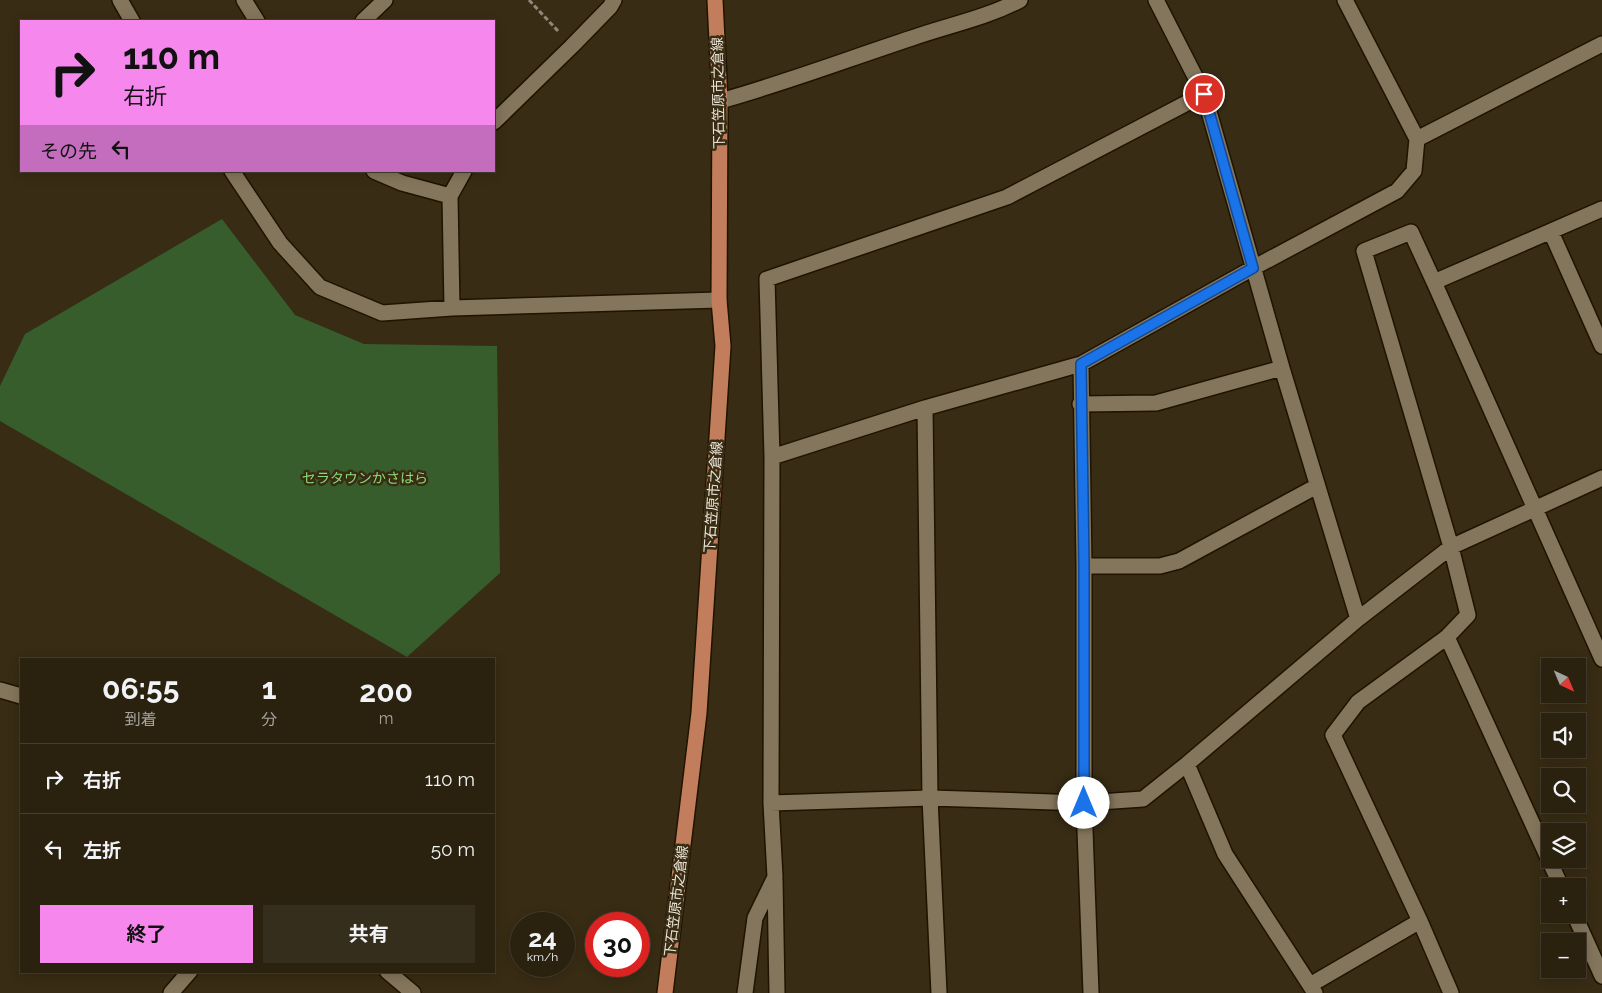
<!DOCTYPE html>
<html lang="ja">
<meta charset="utf-8">
<style>
:root{--surface:#2a210f;--page:#362e1d;--text:#f1f3f6;--muted:#a5a39e;--line:#463e2f;--accent:#f688ed}
body{margin:0;font-family:Raleway,"Noto Sans JP",sans-serif;background:var(--page);color:var(--text);height:100vh;display:flex;flex-direction:column;font-size:19px;white-space:nowrap}
*{box-sizing:border-box;margin:0}
p{font-size:16px;color:var(--muted)}
.icon{flex:none;width:28px;height:28px;fill:none;stroke:currentColor;stroke-width:2;stroke-linecap:round;stroke-linejoin:round}
.map{position:relative;flex:1;overflow:hidden}
.sheet{position:absolute;left:20px;top:658px;width:475px;height:315px;display:flex;flex-direction:column;background:var(--surface);border-radius:0px;box-shadow:0 2px 12px #0003,0 0 0 1px var(--line)}
.sheet>*{flex:none}
.banner{position:absolute;left:20px;top:20px;width:475px;height:152px;border-radius:0px;box-shadow:0 2px 12px #0003,0 0 0 1px var(--line);background:#f688ed;color:#111;overflow:hidden}
.needle{width:32px;rotate:136deg}
.fabs{position:absolute;left:1541px;top:658px;display:grid;gap:10px}
.fabs a{display:grid;place-items:center;width:45px;height:45px;border-radius:0px;background:var(--surface);box-shadow:0 2px 12px #0003,0 0 0 1px var(--line);font-size:25px}
.speed{position:absolute;left:510px;top:912px;display:flex;gap:10px;font-size:25px;font-weight:700;text-align:center}
.speed>*{display:grid;place-content:center;width:65px;height:65px;border-radius:50%;background:var(--surface);box-shadow:0 2px 12px #0003,0 0 0 1px var(--line);line-height:1}
.speed small{font-size:12px;font-weight:400}
.speed .limit{border:8px solid #d22;background:#fff;color:#111}
.pin{position:absolute;display:grid;place-items:center;width:42px;height:42px;color:#fff;margin:-21px;border:2px solid #fff;border-radius:50%;box-shadow:0 1px 5px #0007}
.me{position:absolute;width:55px;margin:-28px;rotate:0deg;stroke-linejoin:round;filter:drop-shadow(0 0 4px #0008)}
.turn{display:flex;align-items:center;gap:18px;height:105px;padding:0 20px;font-size:22px}
.turn .icon{width:65px;height:65px;stroke-width:2.5}
.turn b{display:block;font-size:35px;line-height:42px}
.then{display:flex;align-items:center;height:48px;padding:0 20px;background:#0003;gap:10px;font-size:19px}
.eta{display:flex;justify-content:space-evenly;align-items:center;height:85px;text-align:center}
.eta b{font-size:30px;font-weight:700;line-height:35px}
.button{display:flex;gap:10px;margin-top:auto;padding:10px 20px}
.button a{flex:1;height:58px;border-radius:0px;background:var(--accent);color:#111;font-size:20px;font-weight:700;line-height:58px;text-align:center}
.button a+a{background:var(--page);color:var(--text)}
ul{padding:0;list-style:none}
li{display:flex;align-items:center;gap:15px;height:70px;padding:0 20px;border-top:1px solid var(--line)}
li div{flex:1}
li b{display:block;font-size:19px}
li em{font-style:normal}
.map>svg:first-child{display:block}
</style>
<div class="map">
<svg width="1602" height="993" viewBox="0 0 1602 993">
<rect width="100%" height="100%" fill="#382c14"/>
<path fill="#375d2d" d="M222 219 295 315 364 344 497 346 500 573 407 657 0 421V386L25 334Z"/>
<g fill="none" stroke-linecap="round" stroke-linejoin="round">
<defs>
<path id="minor" d="M120 0 132 21
M244 0 257 21
M1156 0 1204 94 1282 368 1358 619
M363 21 385 0
M720 101C785 83 848 59 912 38 949 25 986 18 1020 0
M494 122 572 46 610 7 614 0
M1417 139 1602 44
M232 171 280 243 320 287 382 313 452 308 719 300
M374 171 402 183 450 196
M1551 232 1602 346
M1434 282 1602 659
M452 308 450 196 464 171
M1081 364 1084 566V803L1091 993
M1080 404 1156 403 1282 368
M925 408 930 798 939 993
M772 457 767 279 1007 197 1204 94
M1084 566H1160L1179 561 1317 486
M1447 637 1358 702 1333 735 1420 921 1451 993
M0 690 21 696
M1187 764 1225 854 1315 993
M771 803 930 798 1084 803 1143 799 1187 764 1358 619 1451 547 1602 478
M775 880 777 993
M1561 886 1447 637 1468 615 1451 547 1364 251 1411 232 1434 282 1602 209
M1574 914 1602 976
M387 971 413 993
M1310 985 1420 921
M171 993 190 971
M745 993 755 918 775 877 771 803 772 457 925 408 1081 364 1253 268 1397 191 1414 171 1417 139 1345 0"/>
<path id="major" d="M665 993 699 713 723 346 719 300 720 101 715 0"/>
</defs>
<use href="#minor" stroke="#1f1400" stroke-width="18"/>
<use href="#major" stroke="#1f1400" stroke-width="18"/>
<path stroke="#918774" stroke-width="3" stroke-dasharray="5 2.5" stroke-linecap="butt" d="M529 0 558 31"/>
<use href="#minor" stroke="#84765c" stroke-width="15"/>
<use href="#major" stroke="#c27e5c" stroke-width="15"/>
</g>
<g fill="none" stroke-linecap="round" stroke-linejoin="round">
<defs>
<path id="route" d="M1084 803V566L1081 364 1253 268 1204 94"/>
</defs>
<use href="#route" stroke="#114b97" stroke-width="12"/>
<use href="#route" stroke="#1a73e8" stroke-width="9"/>
</g>
<g text-anchor="middle" stroke-width="5" stroke-linejoin="round" paint-order="stroke">
<g font-size="14" fill="#ece4d6" stroke="#382c14">
<text transform="translate(718 93) rotate(-91)" y="5">下石笠原市之倉線</text>
<text transform="translate(713 497) rotate(-86)" y="5">下石笠原市之倉線</text>
<text transform="translate(676 901) rotate(-83)" y="5">下石笠原市之倉線</text>
</g>
<g font-size="14" fill="#8adb74" stroke="#382c14">
<text x="365" y="483">セラタウンかさはら</text>
</g>
</g>
</svg>
<div class="fabs">
<a><svg class="needle" viewBox="-14 -14 28 28"><path d="M0-13l5 13h-10z" fill="#e53935"/><path d="M0 13l5-13h-10z" fill="#a5a39e"/></svg></a>
<a><svg class="icon" aria-label="sound" viewBox="0 0 24 24"><path d="M4 9h4l5-4v14l-5-4H4zM17 9q2 3 0 6"/></svg></a>
<a><svg class="icon" aria-label="search" viewBox="0 0 24 24"><circle cx="10" cy="10" r="6"/><path d="M15 15l6 6"/></svg></a>
<a><svg class="icon" aria-label="layers" viewBox="0 0 24 24"><path d="M12 4l9 5-9 5-9-5zM3 14l9 5 9-5"/></svg></a>
<a>+</a>
<a>−</a>
</div>
<div class="speed"><div>24<small>km/h</small></div><div class="limit">30</div></div>
<div class="pin" style="left:1204px;top:94px;background:#d93025"><svg class="icon" aria-label="arrive" viewBox="0 0 24 24"><path d="M6 21V4h12l-3 4 3 4H6"/></svg></div>
<svg class="me" style="left:1084px;top:803px" viewBox="-20 -20 40 40"><circle r="19" fill="#fff"/><path d="M0-13L10 11 0 6-10 11z" fill="#1a73e8"/></svg>
<div class="banner">
<div class="turn"><svg class="icon" aria-label="right" viewBox="0 0 24 24"><path d="M7 20v-9h11M14 6l5 5-5 5"/></svg><div><b>110 m</b>右折</div></div>
<div class="then">その先<svg class="icon" aria-label="left" viewBox="0 0 24 24"><path d="M17 20v-9H6M10 6l-5 5 5 5"/></svg></div>
</div>
<section class="sheet">
<div class="eta">
<div><b>06:55</b><p>到着</p></div>
<div><b>1</b><p>分</p></div>
<div><b>200</b><p>m</p></div>
</div>
<ul>
<li><svg class="icon" aria-label="right" viewBox="0 0 24 24"><path d="M7 20v-9h11M14 6l5 5-5 5"/></svg><div><b>右折</b></div><em>110 m</em></li>
<li><svg class="icon" aria-label="left" viewBox="0 0 24 24"><path d="M17 20v-9H6M10 6l-5 5 5 5"/></svg><div><b>左折</b></div><em>50 m</em></li>
</ul>
<div class="button"><a>終了</a><a>共有</a></div>
</section>
</div>
